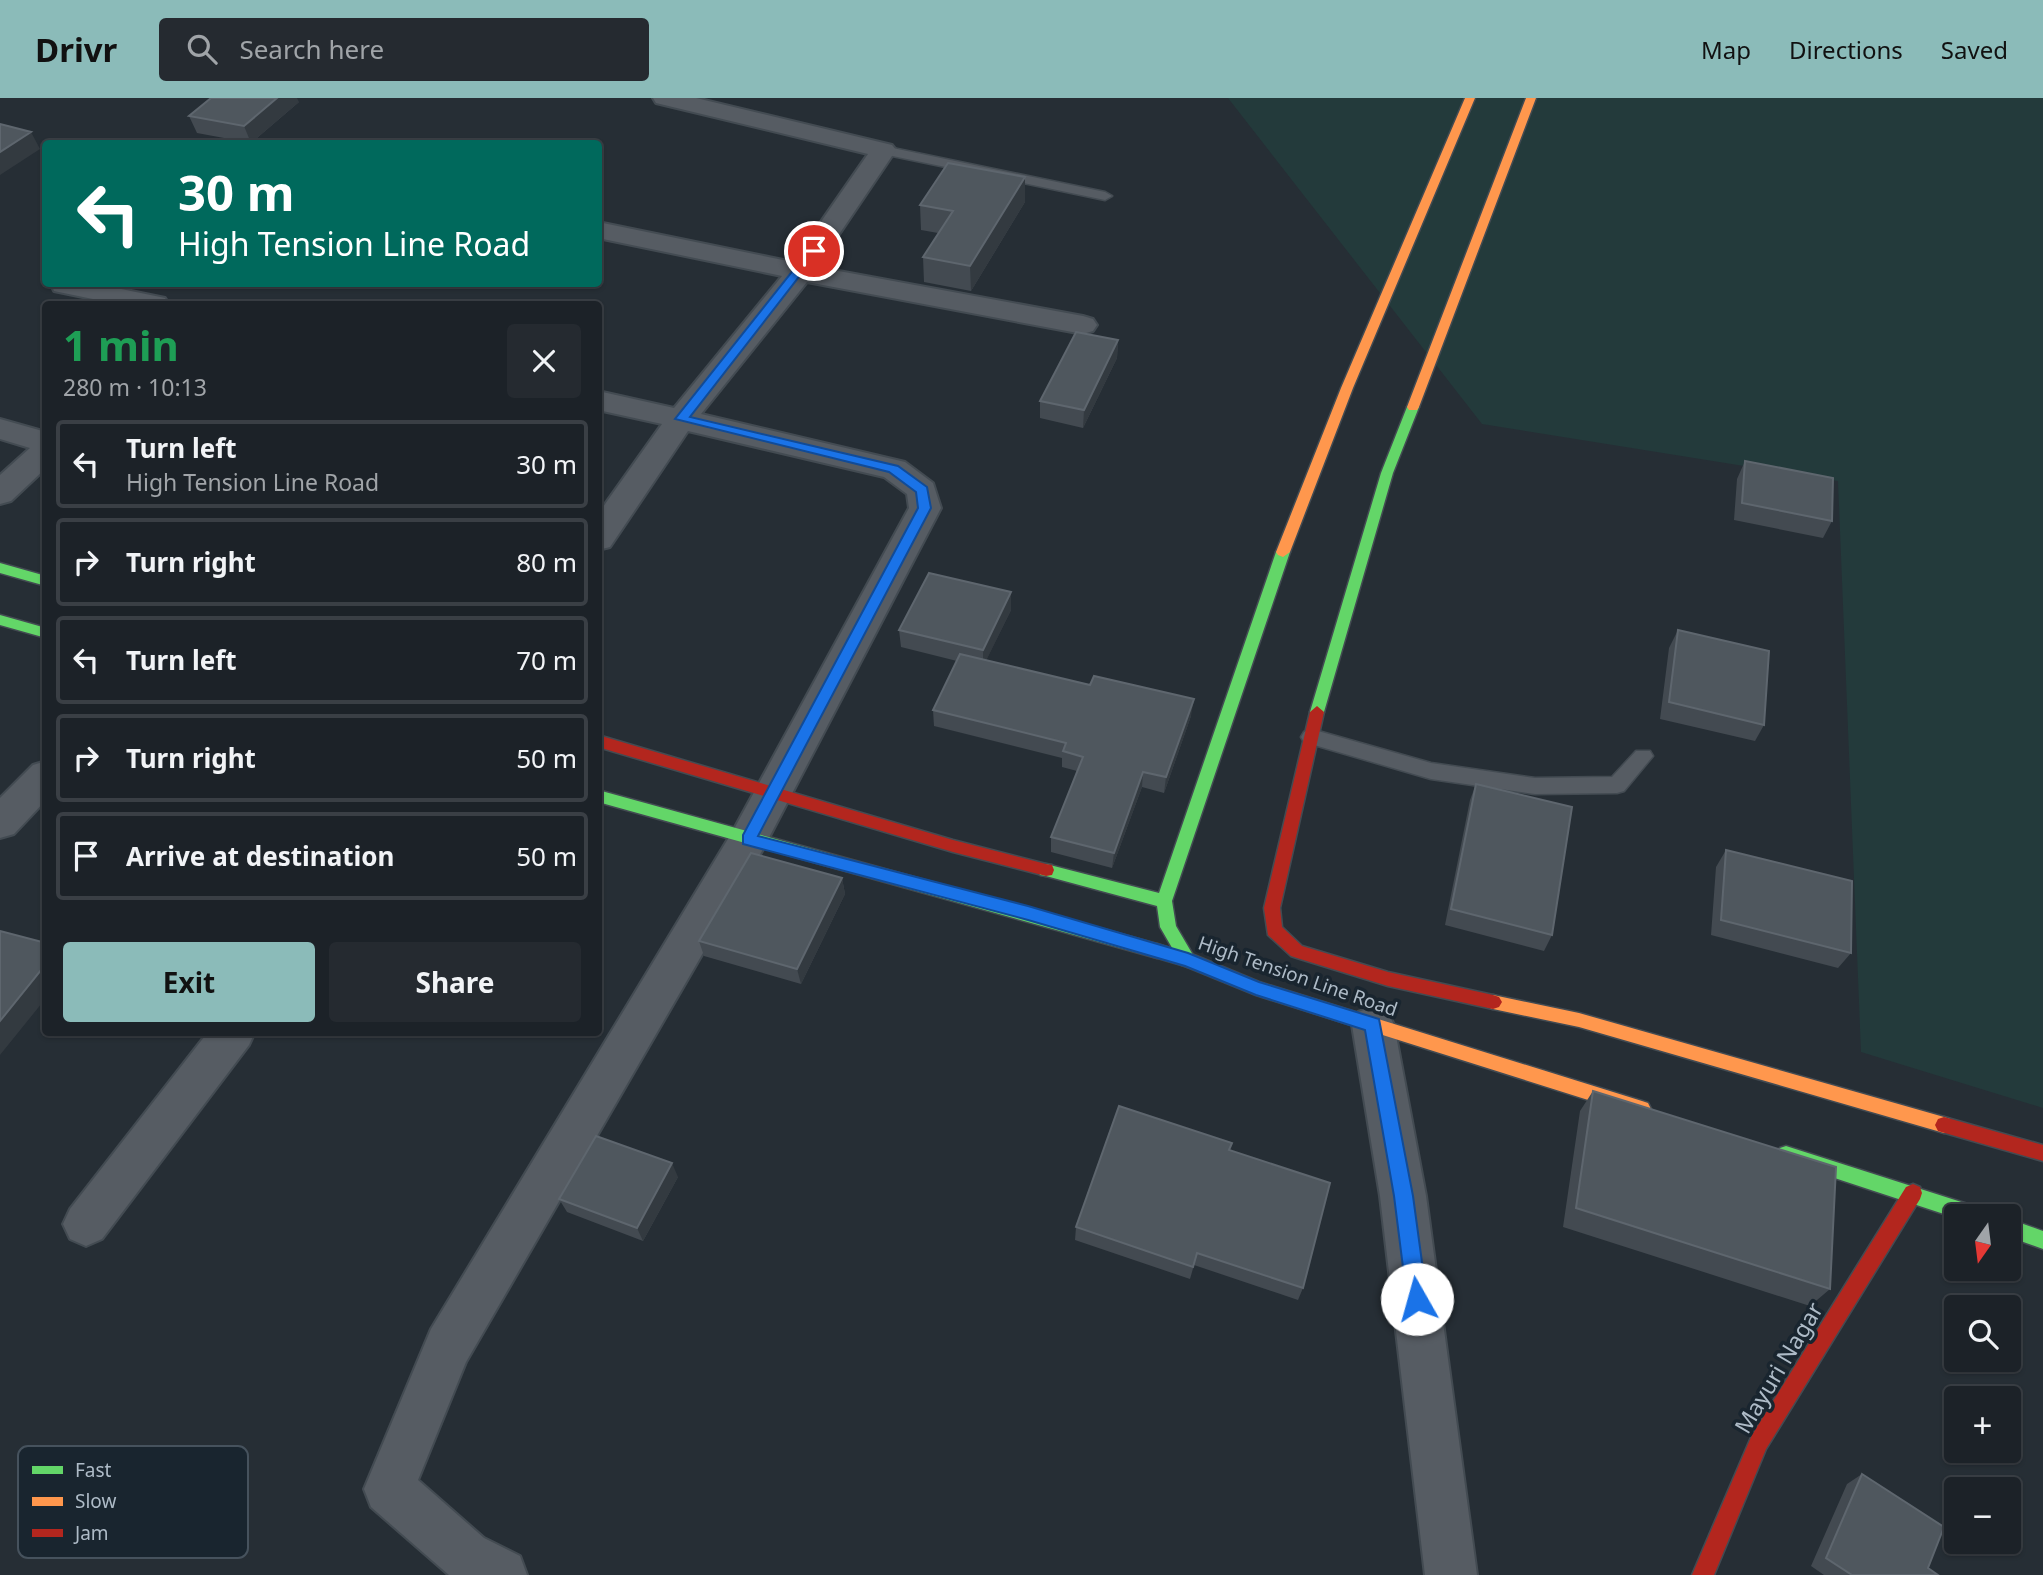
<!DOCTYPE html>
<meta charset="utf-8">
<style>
:root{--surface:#1c2228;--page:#252a30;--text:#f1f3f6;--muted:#a0a4a8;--line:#3a3f45;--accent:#8bbbb9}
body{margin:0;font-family:"Noto Sans",sans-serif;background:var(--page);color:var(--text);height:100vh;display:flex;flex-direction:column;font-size:26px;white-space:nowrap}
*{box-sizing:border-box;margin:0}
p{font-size:23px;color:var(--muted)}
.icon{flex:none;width:38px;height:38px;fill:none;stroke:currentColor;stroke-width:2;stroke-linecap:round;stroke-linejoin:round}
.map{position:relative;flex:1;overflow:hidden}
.details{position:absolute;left:42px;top:203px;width:560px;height:735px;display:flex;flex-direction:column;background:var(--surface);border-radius:7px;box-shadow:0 2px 5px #0004,0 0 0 2px var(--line)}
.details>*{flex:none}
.hud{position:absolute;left:42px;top:42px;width:560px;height:147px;border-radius:7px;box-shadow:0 2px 5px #0004,0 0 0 2px var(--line);background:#00695c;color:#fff;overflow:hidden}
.needle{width:46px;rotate:194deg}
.tools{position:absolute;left:1944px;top:1106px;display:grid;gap:14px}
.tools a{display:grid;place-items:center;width:77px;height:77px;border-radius:7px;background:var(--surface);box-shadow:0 2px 5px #0004,0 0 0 2px var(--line);font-size:35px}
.pin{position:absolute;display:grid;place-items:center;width:60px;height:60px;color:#fff;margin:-30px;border:4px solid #fff;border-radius:50%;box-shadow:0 2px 7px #0007}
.me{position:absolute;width:77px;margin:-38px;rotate:353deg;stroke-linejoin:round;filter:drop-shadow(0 0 5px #0008)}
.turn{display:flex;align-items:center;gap:24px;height:147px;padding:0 21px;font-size:32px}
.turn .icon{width:91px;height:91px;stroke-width:2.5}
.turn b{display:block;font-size:49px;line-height:60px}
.round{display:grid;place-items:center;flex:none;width:74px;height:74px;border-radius:7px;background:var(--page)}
.summary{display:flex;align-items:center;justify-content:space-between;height:119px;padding:0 21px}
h1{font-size:42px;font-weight:700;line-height:52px;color:#1e9e55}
.cta{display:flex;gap:14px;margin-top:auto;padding:14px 21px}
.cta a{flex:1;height:80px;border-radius:7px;background:var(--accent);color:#111;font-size:28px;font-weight:700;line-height:80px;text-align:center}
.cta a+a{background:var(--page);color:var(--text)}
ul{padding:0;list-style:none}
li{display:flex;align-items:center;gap:21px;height:88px;margin:0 14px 10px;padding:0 7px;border:4px solid var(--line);border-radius:7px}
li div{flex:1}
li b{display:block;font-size:26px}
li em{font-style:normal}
header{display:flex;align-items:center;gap:42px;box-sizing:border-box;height:98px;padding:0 35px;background:var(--accent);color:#111}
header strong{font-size:33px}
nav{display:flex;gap:38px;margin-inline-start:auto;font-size:24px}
.search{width:490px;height:63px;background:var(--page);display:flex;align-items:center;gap:18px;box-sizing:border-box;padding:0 24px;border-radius:7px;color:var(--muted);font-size:26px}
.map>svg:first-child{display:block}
</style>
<header>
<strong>Drivr</strong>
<div class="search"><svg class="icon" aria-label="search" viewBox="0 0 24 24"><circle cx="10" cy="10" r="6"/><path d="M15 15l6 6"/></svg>Search here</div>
<nav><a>Map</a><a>Directions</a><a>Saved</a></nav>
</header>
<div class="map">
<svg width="2043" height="1477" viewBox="0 0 2043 1477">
<rect width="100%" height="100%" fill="#262e35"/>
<path fill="#233a3b" d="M1228 0H2043V1010L1861 954 1838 383 1482 326Z"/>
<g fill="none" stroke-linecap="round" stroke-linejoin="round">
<defs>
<path id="lane" d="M883 48 1105 94 1112 98 1105 102 878 55 876 52Z
M1311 631 1431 665 1535 680 1612 679 1636 653H1650L1653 658 1624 693 1617 695 1535 696 1431 681 1304 644 1301 639 1304 634Z"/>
<path id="street" d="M653 0H696L892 47 896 52 817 169 1083 218 1093 221 1097 227 1093 233 1083 236 807 184 701 316 905 364 933 385 941 410 762 753 466 1264 418 1382 484 1440 520 1458 527 1477H449L371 1409 364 1391 431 1231 734 731 909 410 907 396 884 379 688 333 610 449 598 452V416L662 326 598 312V293L674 310 782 178 598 140V124L793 164 868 56 656 5Z
M51 186H97L165 200 169 206H117L54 193Z
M0 321 46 334V370L11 403 0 406V377L30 350 0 341Z
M46 663V702L14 736 0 740V700L33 667Z
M1373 909 1388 914 1394 927 1426 1098 1477 1477H1425L1380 1098 1352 927 1358 914Z
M208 934H255L249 947 102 1141 86 1148 70 1141 63 1126 70 1111Z"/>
<path id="fast" d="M1413 305 1419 309 1393 375 1324 614 1322 618H1312L1310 614 1381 375 1407 309Z
M1283 449 1290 454 1172 803 1176 828 1196 862 1194 867 1188 869 1182 867 1160 829 1157 808 1046 778 1040 777 1038 772 1040 767 1046 766 1159 795 1276 454Z
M0 465 46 478V488L0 475Z
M0 517 46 530V540L0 527Z
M598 692 1157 846 1163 848 1165 853 1163 858 1157 860 598 704Z
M1786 1048 1977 1109 1984 1112 1986 1118 1956 1120 1786 1064 1780 1062 1777 1056 1780 1050Z
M2009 1121 2043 1133V1151L2009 1139Z"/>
<path id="slow" d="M1465 0H1475L1353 290 1290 454 1283 459 1278 457 1276 454 1341 290Z
M1526 0H1536L1419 309 1417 312H1409L1407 309Z
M1157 846 1194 857 1259 884 1642 1003 1648 1005 1651 1011 1648 1017 1642 1019 1256 897 1185 868 1151 858 1149 853 1151 848Z
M1493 897 1579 915 1944 1019 1950 1021 1953 1027 1950 1033 1944 1035 1579 929 1493 911 1487 909 1484 904 1487 899Z"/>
<path id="jam" d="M1317 608 1324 614 1280 810 1282 829 1302 848 1388 874 1493 897 1499 899 1502 904 1499 909 1493 911 1388 888 1297 860 1291 858 1268 837 1264 810 1310 614Z
M598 637 953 742 1046 766 1052 767 1054 772 1052 777 1046 778 953 754 598 649Z
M1944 1019 2043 1047V1063L1938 1033 1935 1027 1938 1021Z
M1913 1086 1920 1089 1922 1095 1920 1101 1766 1351 1714 1477H1692L1752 1337 1906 1089Z"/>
</defs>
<use href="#lane" stroke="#434b52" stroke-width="3"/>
<use href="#street" stroke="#434b52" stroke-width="4"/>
<use href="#fast" stroke="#434b52" stroke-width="3"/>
<use href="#slow" stroke="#434b52" stroke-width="3"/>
<use href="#jam" stroke="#434b52" stroke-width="3"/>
<use href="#lane" fill="#565c63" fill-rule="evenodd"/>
<use href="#street" fill="#565c63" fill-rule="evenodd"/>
<use href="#fast" fill="#63d668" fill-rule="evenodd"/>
<use href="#slow" fill="#ff974d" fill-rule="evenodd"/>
<use href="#jam" fill="#b3261e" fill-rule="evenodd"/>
</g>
<path fill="#434a51" d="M299 4 251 45 197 35 189 18Z
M1025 104 971 193 924 184 923 159 938 135 921 132 920 107Z
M1118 242 1117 260 1083 330 1040 320V303Z
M1745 363 1832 423 1823 440 1734 422 1737 381Z
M1011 494V512L986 562 1191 618 1164 695 1142 689 1112 770 1051 754V739L1077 673 1062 669V660L934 628 933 612 957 563 901 549 899 532Z
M1678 532 1764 627 1755 643 1660 621 1669 550Z
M1476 686 1552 837 1544 853 1445 827 1470 702Z
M1726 752 1851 855 1838 870 1711 837 1716 769Z
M842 780 845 796 801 886 704 858 699 843Z
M1593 993 1830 1191 1810 1208 1563 1129 1580 1013Z
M1230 1052 1303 1190 1298 1202 1194 1167 1190 1181 1075 1142 1076 1129Z
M678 1079 643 1143 567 1114 559 1101Z
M1862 1376 1928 1470 1938 1477H1824L1811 1468 1847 1386Z"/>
<path fill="#333a40" d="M277 0H297L299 4 251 45 244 28Z
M31 34 40 51 0 77V54Z
M1025 79V104L971 193 970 168Z
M1118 242 1117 260 1083 330 1084 312Z
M1011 494V512L983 569V552Z
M1194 601 1191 618 1164 695 1166 679Z
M1143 674 1142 689 1112 770 1114 755Z
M842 780 845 796 801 886 797 871Z
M46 866V900L0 957V923Z
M672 1065 678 1079 643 1143 637 1130Z"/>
<path fill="#4f575e" stroke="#5e666e" stroke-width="2" d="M211 0H277L244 28 189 18Z
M0 26 31 34 0 54Z
M948 65 1025 79 970 168 923 159 953 113 920 107Z
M1076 234 1118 242 1084 312 1040 303Z
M1745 363 1833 380 1832 423 1742 405Z
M929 475 1011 494 983 552 899 532Z
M1678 532 1769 553 1764 627 1669 604Z
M960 556 1090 587 1094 578 1194 601 1166 679 1143 674 1114 755 1051 739 1083 659 1063 653 1066 645 933 612Z
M1476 686 1572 709 1552 837 1451 811Z
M1726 752 1852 783 1851 855 1721 822Z
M751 755 842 780 797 871 699 843Z
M0 833 46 845V866L0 923Z
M1593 993 1836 1069 1830 1191 1576 1110Z
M1119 1008 1232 1045 1229 1052 1330 1085 1303 1190 1197 1155 1193 1169 1076 1129Z
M596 1038 672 1065 637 1130 559 1101Z
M1862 1376 1944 1429 1928 1470 1938 1477H1852L1826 1460Z"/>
<path fill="#1a73e8" stroke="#114b97" stroke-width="2" d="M810 151 819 153 690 319 898 368 927 389 931 410 758 738 1028 808 1188 855 1259 884 1379 921 1413 1098 1427 1201 1424 1208 1417 1210 1410 1208 1407 1201 1394 1098 1365 932 1256 897 1185 868 1028 822 743 746V737L918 410 916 394 889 374 675 321Z"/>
<g text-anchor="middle" stroke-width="7" stroke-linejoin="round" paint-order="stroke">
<g font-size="19" fill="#aebbc7" stroke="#19252f">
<text transform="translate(1298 878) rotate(19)" y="7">High Tension Line Road</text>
</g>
<g font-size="23" fill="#aebbc7" stroke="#19252f">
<text transform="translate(1779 1270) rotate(-59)" y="8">Mayuri Nagar</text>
</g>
</g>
<rect x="18" y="1348" width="230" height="112" rx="10" fill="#19252f" stroke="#46525d" stroke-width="2"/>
<rect x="32" y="1368" width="31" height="8" fill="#63d668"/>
<rect x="32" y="1399" width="31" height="9" fill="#ff974d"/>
<rect x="32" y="1431" width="31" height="8" fill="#b3261e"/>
<g font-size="19" fill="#aebbc7">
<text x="75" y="1379">Fast</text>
<text x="75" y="1410">Slow</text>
<text x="75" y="1442">Jam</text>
</g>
</svg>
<div class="tools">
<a><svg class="needle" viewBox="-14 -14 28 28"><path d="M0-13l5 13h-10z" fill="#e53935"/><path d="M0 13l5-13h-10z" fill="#a0a4a8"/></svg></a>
<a><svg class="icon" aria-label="search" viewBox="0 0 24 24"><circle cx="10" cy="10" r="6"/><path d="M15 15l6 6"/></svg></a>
<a>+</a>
<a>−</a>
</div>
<div class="pin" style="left:814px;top:153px;background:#d93025"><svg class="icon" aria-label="arrive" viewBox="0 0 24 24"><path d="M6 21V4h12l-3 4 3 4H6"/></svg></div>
<svg class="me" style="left:1417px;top:1201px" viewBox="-20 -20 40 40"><circle r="19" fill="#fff"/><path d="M0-13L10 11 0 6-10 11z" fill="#1a73e8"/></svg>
<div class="hud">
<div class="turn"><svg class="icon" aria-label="left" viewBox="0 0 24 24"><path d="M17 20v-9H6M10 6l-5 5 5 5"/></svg><div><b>30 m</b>High Tension Line Road</div></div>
</div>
<section class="details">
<div class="summary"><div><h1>1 min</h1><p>280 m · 10:13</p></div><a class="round"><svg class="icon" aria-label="close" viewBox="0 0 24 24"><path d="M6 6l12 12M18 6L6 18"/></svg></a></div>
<ul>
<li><svg class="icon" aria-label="left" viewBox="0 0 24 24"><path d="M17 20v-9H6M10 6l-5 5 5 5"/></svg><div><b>Turn left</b><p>High Tension Line Road</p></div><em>30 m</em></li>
<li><svg class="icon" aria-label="right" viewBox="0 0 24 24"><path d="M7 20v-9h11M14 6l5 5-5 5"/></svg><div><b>Turn right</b></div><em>80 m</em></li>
<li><svg class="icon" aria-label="left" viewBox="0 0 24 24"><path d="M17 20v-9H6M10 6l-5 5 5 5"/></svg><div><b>Turn left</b></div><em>70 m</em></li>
<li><svg class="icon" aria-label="right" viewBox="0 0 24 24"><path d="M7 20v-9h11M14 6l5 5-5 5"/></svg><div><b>Turn right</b></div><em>50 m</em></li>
<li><svg class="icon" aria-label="arrive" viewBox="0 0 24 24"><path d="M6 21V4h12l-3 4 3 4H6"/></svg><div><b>Arrive at destination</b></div><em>50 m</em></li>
</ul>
<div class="cta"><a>Exit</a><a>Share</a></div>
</section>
</div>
